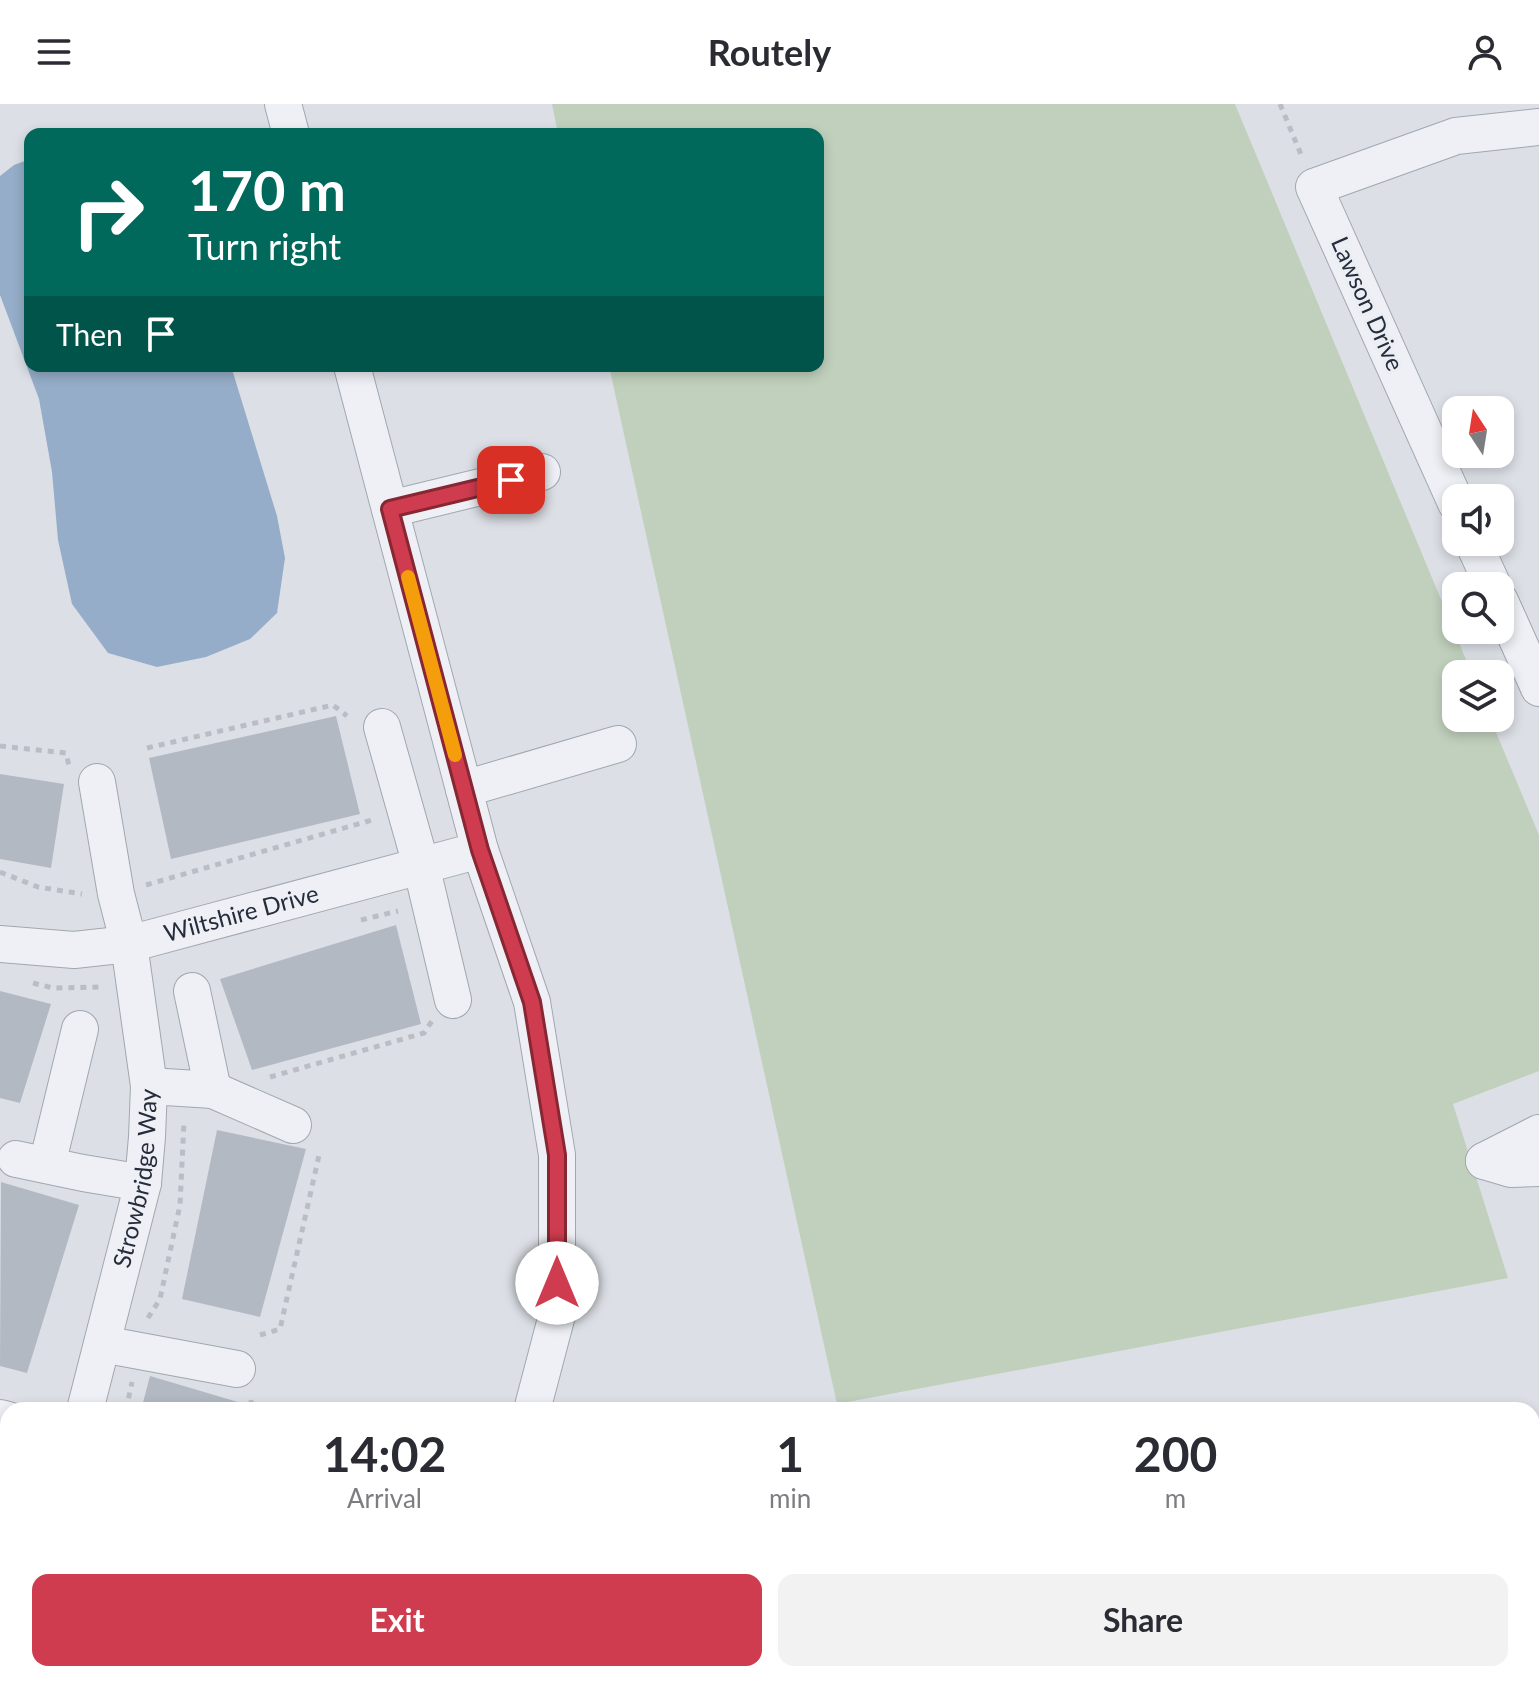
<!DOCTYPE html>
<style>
:root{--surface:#fff;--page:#f2f2f3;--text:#2b2b33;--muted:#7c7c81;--accent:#d03c4f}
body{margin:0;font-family:Lato,sans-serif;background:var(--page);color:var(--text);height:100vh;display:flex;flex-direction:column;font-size:30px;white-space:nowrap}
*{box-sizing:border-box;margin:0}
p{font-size:26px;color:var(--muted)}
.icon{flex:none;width:44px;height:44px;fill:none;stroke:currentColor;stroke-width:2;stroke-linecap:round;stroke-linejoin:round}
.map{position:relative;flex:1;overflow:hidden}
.panel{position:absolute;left:0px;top:1298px;width:1540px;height:280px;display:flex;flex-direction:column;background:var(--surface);border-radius:24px 24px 0 0;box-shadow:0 4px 12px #0003}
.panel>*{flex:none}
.banner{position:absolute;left:24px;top:24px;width:800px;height:244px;border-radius:16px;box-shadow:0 4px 12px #0003;background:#00695c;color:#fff;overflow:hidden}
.needle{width:52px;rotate:348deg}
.buttons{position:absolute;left:1442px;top:292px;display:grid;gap:16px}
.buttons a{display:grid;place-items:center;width:72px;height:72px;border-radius:16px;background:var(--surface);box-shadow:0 4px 12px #0003;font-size:40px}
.pin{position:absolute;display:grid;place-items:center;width:68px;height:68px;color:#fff;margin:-34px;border-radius:16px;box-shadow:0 4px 12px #0006}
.me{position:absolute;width:88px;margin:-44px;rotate:0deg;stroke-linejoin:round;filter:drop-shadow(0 0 6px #0008)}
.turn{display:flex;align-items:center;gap:28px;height:168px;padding:0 32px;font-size:36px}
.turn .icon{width:104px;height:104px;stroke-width:2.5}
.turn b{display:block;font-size:56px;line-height:68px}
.then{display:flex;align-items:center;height:76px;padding:0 32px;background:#0003;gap:16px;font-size:30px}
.eta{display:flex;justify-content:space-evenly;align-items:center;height:136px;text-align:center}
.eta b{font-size:48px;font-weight:700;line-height:56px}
.primary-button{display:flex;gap:16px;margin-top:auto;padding:16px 32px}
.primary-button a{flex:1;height:92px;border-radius:16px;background:var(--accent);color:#fff;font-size:32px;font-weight:700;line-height:92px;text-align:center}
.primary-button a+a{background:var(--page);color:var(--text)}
header{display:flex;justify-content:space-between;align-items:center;height:104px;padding:0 32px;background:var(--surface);font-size:36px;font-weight:700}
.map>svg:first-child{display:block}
</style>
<header><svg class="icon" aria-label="menu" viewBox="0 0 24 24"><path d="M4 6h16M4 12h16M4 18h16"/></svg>Routely<svg class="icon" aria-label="person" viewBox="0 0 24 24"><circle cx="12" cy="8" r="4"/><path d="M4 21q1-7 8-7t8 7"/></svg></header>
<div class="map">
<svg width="1539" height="1578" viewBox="0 0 1539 1578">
<rect width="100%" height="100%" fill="#dce0e6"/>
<path fill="#c1d0bd" d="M552 0H1235L1472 570H1456V614H1490L1539 731V967L1453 1000 1508 1174 837 1300 609 262H818V30H558Z
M1539 1350V1564H1532V1352Z"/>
<path fill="#95adc8" d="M30 55V262H231L277 412 285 454 277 509 250 535 206 553 157 563 108 549 72 500 58 436 52 368 39 295 0 191V72L14 61Z
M708 1570H839L840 1578H707Z"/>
<path fill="#b3b9c3" d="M336 612 360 710 171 755 149 654Z
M0 670 64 680 51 764 0 755Z
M396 821 421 920 252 966 220 875Z
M0 887 51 900 20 999 0 994Z
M217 1026 306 1045 260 1213 182 1195Z
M1 1078 79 1101 27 1269 0 1262Z
M150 1272 238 1298 236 1306H141Z
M140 1570H238L264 1577 137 1578Z
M970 1570H1068L1070 1578H972Z"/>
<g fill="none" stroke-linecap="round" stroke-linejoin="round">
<defs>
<g id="minor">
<path d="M283 0 291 30"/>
<path d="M352 262 480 746 532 898 557 1051V1211L532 1306"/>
<path d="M1456 399 1314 83 1456 32 1539 23"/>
<path d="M390 405 542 368"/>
<path d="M1473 438 1493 482"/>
<path d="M1500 497 1539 584"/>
<path d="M382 623 421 761 453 896"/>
<path d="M464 685 618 640"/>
<path id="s1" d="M0 840 74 846 129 840 480 746"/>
<path d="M149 982 213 986 192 887"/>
<path d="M213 986 293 1021"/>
<path d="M16 1055 83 1069 143 1079"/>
<path d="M1484 1057 1539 1029"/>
<path d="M1484 1057 1511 1065 1539 1064"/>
<path d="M47 1061 80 925"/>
<path d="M102 1240 237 1265"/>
<path id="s2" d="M85 1306 143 1079 147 1033 149 982 129 840 116 790 97 678"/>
<path d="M0 1314 8 1316"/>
<path d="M1380 1570 1388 1578"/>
<path d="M17 1578 19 1570"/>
<path d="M100 1578 101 1570"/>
<path d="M384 1578 385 1574 399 1578"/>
<path d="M462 1578 464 1570"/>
</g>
</defs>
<use href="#minor" stroke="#a1a7b0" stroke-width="38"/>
<path stroke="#babdc5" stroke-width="5" stroke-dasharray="6 6" stroke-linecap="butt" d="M1280 0 1302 53
M0 642 66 649 69 662
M147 644 333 601 347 612
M0 768 38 783 82 790
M146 781 372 716
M361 816 398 807
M33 879 53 884 102 883
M270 973 424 929 432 917
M148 1214 160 1195 180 1101 184 1018
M260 1231 280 1225 320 1047
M251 1296 252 1306
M126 1306 132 1278"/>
<use href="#minor" stroke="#eef0f5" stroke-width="36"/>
</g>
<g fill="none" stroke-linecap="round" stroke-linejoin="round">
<defs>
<path id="route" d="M511 376 390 405 480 746 532 898 557 1051V1179"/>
</defs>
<use href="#route" stroke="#872733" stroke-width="20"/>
<use href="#route" stroke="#d03c4f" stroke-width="14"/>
<path stroke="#f59e0b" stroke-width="14" d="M408 473 455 651"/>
</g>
<g text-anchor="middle" stroke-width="7" stroke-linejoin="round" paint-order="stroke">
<g font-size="24" fill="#252d3d" stroke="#ebeff4">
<text transform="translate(1367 200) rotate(66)" y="8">Lawson Drive</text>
<text dy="8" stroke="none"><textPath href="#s1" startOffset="246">Wiltshire Drive</textPath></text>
<text dy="8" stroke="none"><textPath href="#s2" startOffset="238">Strowbridge Way</textPath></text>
</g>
</g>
</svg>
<div class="buttons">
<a><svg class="needle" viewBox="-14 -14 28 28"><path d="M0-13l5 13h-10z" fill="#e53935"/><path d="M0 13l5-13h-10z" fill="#7c7c81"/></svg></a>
<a><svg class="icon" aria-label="sound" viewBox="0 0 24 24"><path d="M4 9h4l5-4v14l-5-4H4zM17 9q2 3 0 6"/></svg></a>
<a><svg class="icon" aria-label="search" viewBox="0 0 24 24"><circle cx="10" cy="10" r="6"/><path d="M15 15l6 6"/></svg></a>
<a><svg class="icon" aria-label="layers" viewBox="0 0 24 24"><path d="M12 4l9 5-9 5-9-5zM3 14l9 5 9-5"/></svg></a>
</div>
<div class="pin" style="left:511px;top:376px;background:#d93025"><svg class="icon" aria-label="arrive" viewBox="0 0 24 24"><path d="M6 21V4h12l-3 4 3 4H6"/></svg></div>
<svg class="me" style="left:557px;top:1179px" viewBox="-20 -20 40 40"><circle r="19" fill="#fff"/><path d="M0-13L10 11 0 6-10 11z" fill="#d03c4f"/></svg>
<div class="banner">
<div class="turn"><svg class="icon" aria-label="right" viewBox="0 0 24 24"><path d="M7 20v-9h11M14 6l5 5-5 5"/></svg><div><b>170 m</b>Turn right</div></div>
<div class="then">Then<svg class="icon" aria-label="arrive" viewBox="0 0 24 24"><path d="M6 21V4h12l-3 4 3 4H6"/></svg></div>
</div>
<section class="panel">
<div class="eta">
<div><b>14:02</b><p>Arrival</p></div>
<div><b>1</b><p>min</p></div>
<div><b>200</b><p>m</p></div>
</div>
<div class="primary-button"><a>Exit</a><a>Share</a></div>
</section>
</div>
